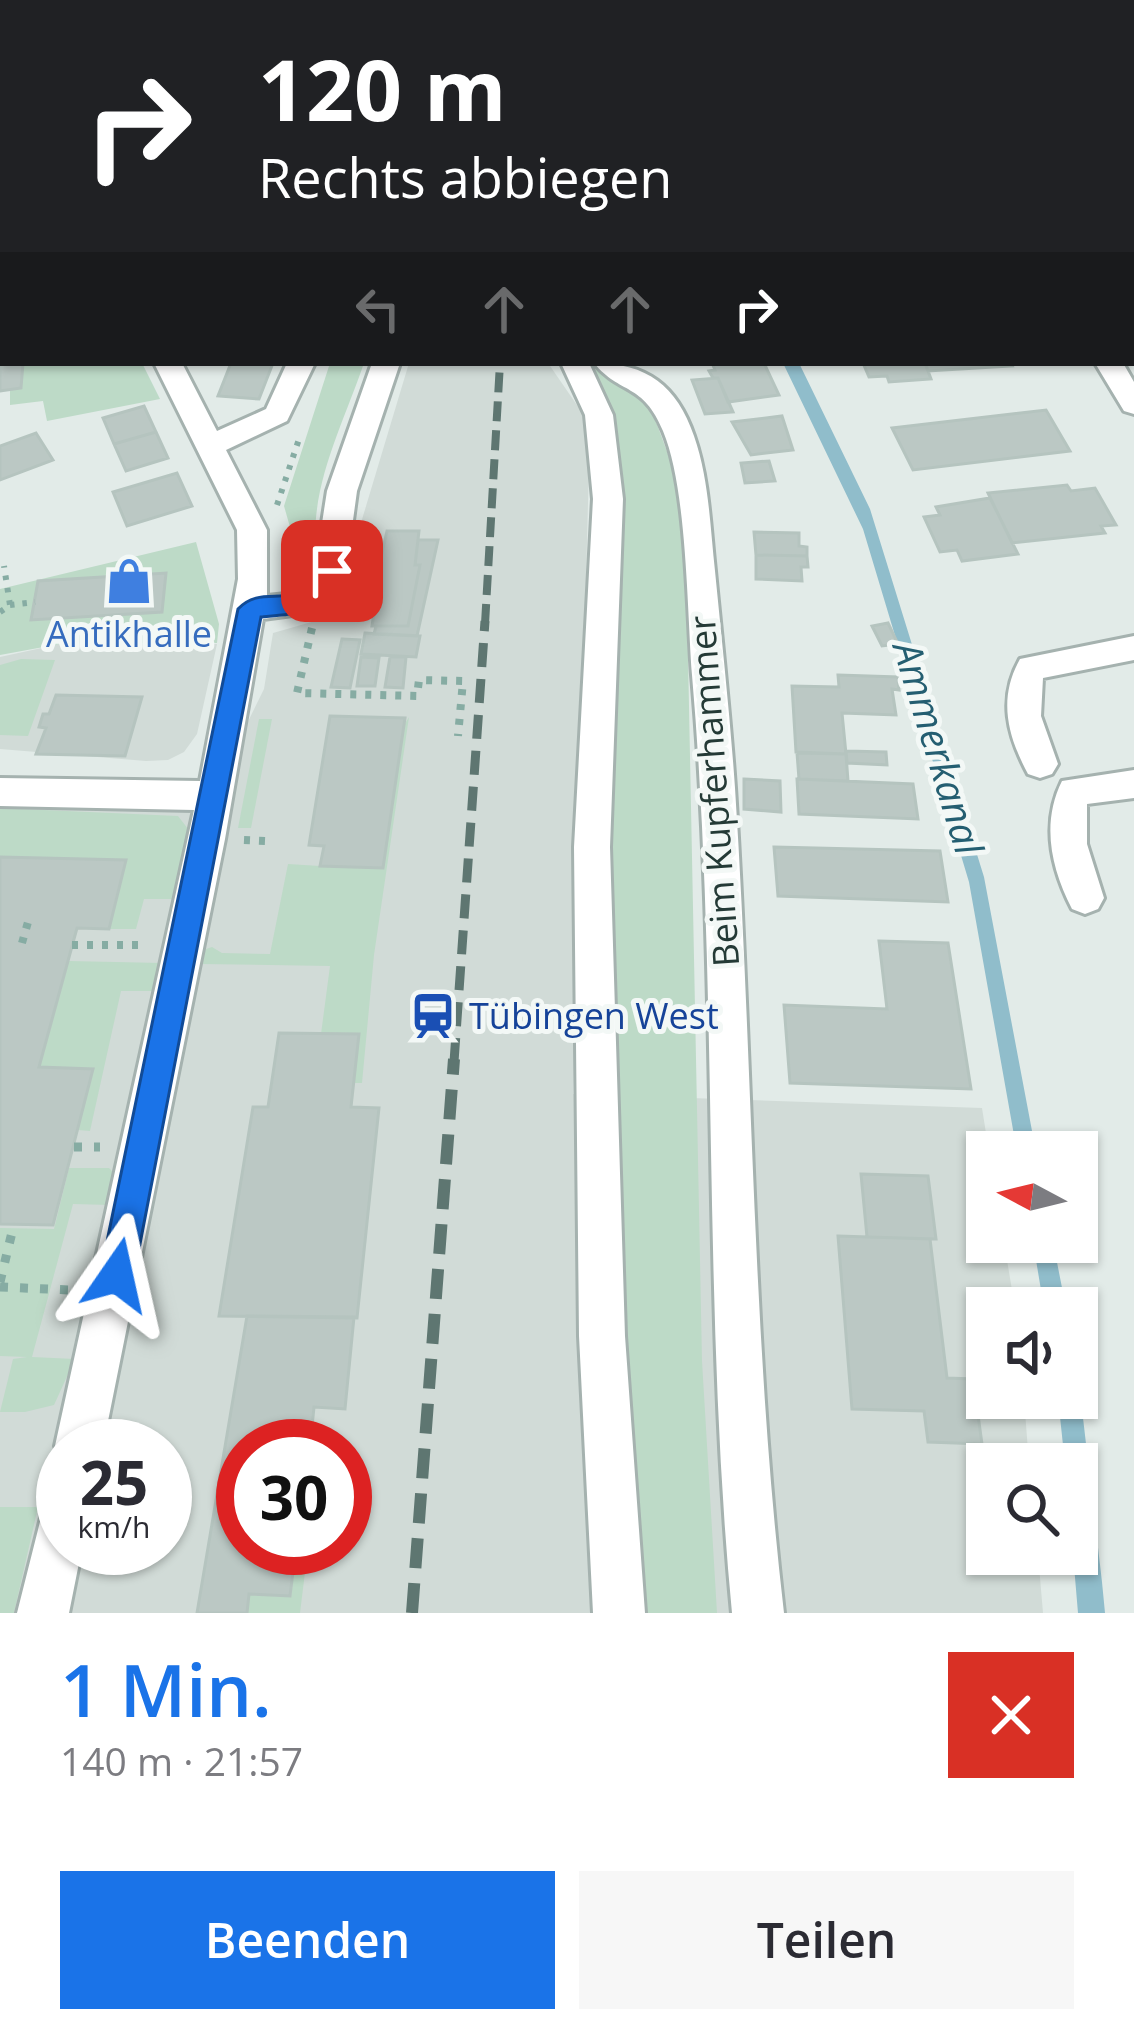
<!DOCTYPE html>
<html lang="de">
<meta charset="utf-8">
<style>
:root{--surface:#fff;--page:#f7f7f7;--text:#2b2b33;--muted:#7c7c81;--accent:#1a73e8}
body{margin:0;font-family:"Open Sans",sans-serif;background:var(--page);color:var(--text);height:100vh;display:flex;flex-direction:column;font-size:45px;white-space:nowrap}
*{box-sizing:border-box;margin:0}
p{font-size:39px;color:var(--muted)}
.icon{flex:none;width:66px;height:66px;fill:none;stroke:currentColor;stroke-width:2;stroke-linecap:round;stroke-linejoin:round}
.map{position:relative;height:1613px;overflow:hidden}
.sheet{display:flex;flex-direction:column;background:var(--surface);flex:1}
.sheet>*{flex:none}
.banner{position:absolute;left:0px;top:0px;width:1134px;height:366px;box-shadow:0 3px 9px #0004;background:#202124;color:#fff;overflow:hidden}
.needle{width:78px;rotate:277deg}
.buttons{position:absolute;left:966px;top:1131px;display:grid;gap:24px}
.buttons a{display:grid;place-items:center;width:132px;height:132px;border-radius:0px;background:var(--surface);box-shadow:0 3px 9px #0004;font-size:60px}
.speed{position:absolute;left:36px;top:1419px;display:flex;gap:24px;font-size:60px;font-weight:700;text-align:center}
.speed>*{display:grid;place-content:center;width:156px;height:156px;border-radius:50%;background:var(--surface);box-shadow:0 3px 9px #0004;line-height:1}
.speed small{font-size:30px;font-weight:400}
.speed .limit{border:18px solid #d22;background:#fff;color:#111}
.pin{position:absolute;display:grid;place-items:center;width:102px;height:102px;color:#fff;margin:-51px;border-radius:24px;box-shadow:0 6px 18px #0006}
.me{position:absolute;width:132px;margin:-66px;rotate:11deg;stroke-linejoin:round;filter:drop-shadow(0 0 9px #0008)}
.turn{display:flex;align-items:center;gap:42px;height:252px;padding:0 60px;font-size:54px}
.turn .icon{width:156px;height:156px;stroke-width:2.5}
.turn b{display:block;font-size:84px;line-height:102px}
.lanes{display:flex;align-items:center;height:114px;padding:0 60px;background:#0003;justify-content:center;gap:60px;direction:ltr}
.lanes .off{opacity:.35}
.round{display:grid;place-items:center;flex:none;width:126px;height:126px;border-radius:0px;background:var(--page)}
.summary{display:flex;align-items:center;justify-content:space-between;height:204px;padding:0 60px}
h1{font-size:72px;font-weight:600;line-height:90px;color:var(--accent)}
.cta{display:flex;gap:24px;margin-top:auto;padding:24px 60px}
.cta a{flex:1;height:138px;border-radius:0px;background:var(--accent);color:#fff;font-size:48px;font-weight:600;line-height:138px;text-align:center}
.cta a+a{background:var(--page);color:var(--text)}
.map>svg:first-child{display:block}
</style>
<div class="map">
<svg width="1134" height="1613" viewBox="0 0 1134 1613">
<rect width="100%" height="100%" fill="#e2ebe8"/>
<path fill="#d1dbd7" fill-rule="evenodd" d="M409 363H548L590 424 573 1094 982 1108 989 1152 987 1242H1004L1015 1308H987V1398H1024L1029 1464H987V1554H1038L1043 1613H0V799L207 805 264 689 273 633 315 621 336 606ZM63 1446H165V1548H63ZM243 1446H345V1548H243Z
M60 644H217L197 734 184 752 168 760 146 761 0 749V657Z"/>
<path fill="#bddac7" d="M19 363H142L160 399 47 421 43 401 10 405V388Z
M330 363H364C344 422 310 486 316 548L307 556 294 541 284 506Z
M592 369 611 370 627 379 651 408 676 476 687 605 702 1361 717 1613H636L629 1569 610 856 615 639Z
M196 542 219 624 217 643 60 644 0 655V589Z
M21 659 55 660 28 736 0 735V665Z
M409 717 374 955 362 1083H353L321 1034 330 966 200 964 206 949 212 947 222 953 270 954 288 864 320 866Z
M259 719H272L251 828H238Z
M0 808 178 816 192 834 176 899H144L136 929H109L126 860 0 857Z
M69 961 162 963 156 991H121L90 1131 78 1130 94 1069 40 1067Z
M69 1168H109L116 1175 110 1205 73 1204 32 1357 75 1359 54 1405 25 1412H0L13 1359 27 1357 0 1356V1228L54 1229Z
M0 1507H38L14 1613H0Z
M297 1548H308L300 1613H247L249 1595 291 1597Z"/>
<path fill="#90bdcb" d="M783 363H799L870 509 984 877 1036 1152H1017L969 882 863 529Z
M1033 1242H1053L1066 1308H1044Z
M1077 1366 1102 1582 1105 1613H1078L1073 1554H1077V1464H1065L1058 1398H1077Z"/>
<path fill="#bbc8c4" stroke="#b5c4bf" stroke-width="3" d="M0 340 3 363H23L21 388 0 391Z
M231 363H273L259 399 218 396Z
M712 363H764L779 395 728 402 718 378H713L709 371 715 370Z
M863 363H925L931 379 889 382 887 376 869 377Z
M925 363H1010L1012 366 928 371Z
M718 378 733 412 705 414 692 380Z
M144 406 156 432 114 444 103 418Z
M1046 410 1070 451 913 470 892 428Z
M782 416 793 450 766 453 751 455 732 422Z
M156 432 168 458 126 471 114 444Z
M36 433 53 460 0 480V446Z
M769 461 775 481 745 483 741 463Z
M177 473 192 506 127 526 113 492Z
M1067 485 1071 491 1095 488 1116 525 1101 526 1105 533 1012 543 988 493Z
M990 498 1018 554 962 561 957 550 940 552 924 517 940 515 936 507Z
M387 531H419L415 565H420L408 626H372L377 593H373Z
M754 532 799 533V546L807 547V556L756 555Z
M418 540H438L417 636 374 634 376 626H408L420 565H415Z
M756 555 807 556 808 567H801L802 581 756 579Z
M166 573 162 612 31 620 38 581Z
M888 623 898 644 882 646 872 626Z
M365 633 420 636 416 657 361 654Z
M342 639 360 640 350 688 331 687Z
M361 657 379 658 375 686H357Z
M390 657H406L403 688 385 687Z
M838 675 898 677 899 690 892 689 896 715 842 713 846 754 796 752 792 686 839 687Z
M56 695 142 697 125 756 36 754 46 728 39 727 43 714H49Z
M330 716 405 718 383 868 320 866 324 846 309 845Z
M846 751 886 752 887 765 847 763Z
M797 753 846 754 848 781 799 779Z
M744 779 780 781 781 812 744 809Z
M797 779 913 784 918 819 799 814Z
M774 847 940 851 948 902 778 896Z
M0 857 126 860 109 929 77 928 39 1067 93 1069 53 1225 0 1224Z
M879 941 948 943 971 1089 790 1083 784 1005 887 1009Z
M279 1033 359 1034 351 1107 379 1108 357 1318 219 1316 253 1107H268Z
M861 1174 928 1176 936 1239 867 1237Z
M838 1236 930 1239 947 1378 973 1379 982 1444 928 1442 924 1411 852 1409Z
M247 1316 354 1317 345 1409 314 1407 310 1446H243V1548H296L290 1596 249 1594 247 1613H197Z"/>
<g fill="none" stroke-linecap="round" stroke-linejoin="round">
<defs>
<path id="minor" d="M912 0H932L934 3H914Z
M0 7H3V19H0Z
M154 363H182L217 431 266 409 287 363H315L287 421 226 450 267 530V596L296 593 313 581 327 491 372 363H400L357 491 344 586 315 612 263 619 225 839 103 1446H63V1464L55 1446 194 810 0 806V778L200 781 238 579 237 530Z
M561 363H589L613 415 623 499 610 847 625 1336 645 1613H593L579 1336 574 847 593 499 585 415Z
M594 363C647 363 677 386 694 436 709 479 710 526 715 571 722 643 730 715 735 788 753 1063 752 1340 784 1613H732C702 1301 719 987 692 675 687 609 687 488 663 431 643 382 620 395 594 363Z
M1095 363H1123L1134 382V414L1124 411Z
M1134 636V660L1043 678 1041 716 1058 764 1052 774 1040 778 1028 774C1007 735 998 698 1020 659Z
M1134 770V798L1087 804V844L1104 898 1098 909 1085 914 1072 909C1051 868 1041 823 1062 781Z
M63 1495V1548H82L69 1613H17L45 1502Z"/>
<path id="major" d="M22 3 36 0"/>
</defs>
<use href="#minor" stroke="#a5b2af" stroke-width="6"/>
<use href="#major" stroke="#c2c8c7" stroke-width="42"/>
<path stroke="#86aca3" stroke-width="4.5" stroke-dasharray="4.5 6" stroke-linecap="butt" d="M149 3 163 0"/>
<path stroke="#86aca3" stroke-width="6" stroke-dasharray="4.5 8" stroke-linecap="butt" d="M277 505 299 439
M10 605 35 602
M0 612 10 605 4 566"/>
<path stroke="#86aca3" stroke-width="8" stroke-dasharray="6 9" stroke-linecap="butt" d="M312 628 297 693 417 696 419 680 463 681 458 736
M244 840 267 841
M22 943 28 922
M72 945H147"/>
<path stroke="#86aca3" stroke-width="9" stroke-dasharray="8 12" stroke-linecap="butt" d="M74 1147H100
M0 1282 14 1224
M0 1287 70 1290"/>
<use href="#minor" fill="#fff" fill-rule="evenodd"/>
<use href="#major" stroke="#6b9c94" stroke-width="36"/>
<path stroke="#5e7671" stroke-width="8" stroke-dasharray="20 9" stroke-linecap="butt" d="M485 624 500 363"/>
<path stroke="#5e7671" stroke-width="9" stroke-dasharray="24 12" stroke-linecap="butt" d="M454 1062 485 621"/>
<path stroke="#5e7671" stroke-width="12" stroke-dasharray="30 15" stroke-linecap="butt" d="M412 1613 454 1059"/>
</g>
<path fill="#1a73e8" stroke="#114b97" stroke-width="3" d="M332 562 343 571C334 612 297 614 261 617L134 1275 129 1287 117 1292 105 1287 100 1275 238 609C265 580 299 618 323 565Z"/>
<defs>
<symbol id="shop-bare" viewBox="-9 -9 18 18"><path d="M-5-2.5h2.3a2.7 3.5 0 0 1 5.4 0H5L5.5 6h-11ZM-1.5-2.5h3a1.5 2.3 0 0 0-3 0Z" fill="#3f7fe0" stroke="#f3f8f6" stroke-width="2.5" paint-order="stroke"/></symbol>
<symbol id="station-bare" viewBox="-9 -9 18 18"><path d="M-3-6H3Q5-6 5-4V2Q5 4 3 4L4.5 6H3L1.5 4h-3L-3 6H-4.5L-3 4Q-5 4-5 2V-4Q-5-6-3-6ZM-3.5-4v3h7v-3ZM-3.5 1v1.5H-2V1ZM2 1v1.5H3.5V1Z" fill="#1a4fb4" stroke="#f3f8f6" stroke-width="2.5" paint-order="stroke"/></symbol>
</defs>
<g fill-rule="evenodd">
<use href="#shop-bare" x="96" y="548" width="66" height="66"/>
<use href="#station-bare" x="400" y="983" width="66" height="66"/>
</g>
<g text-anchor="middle" stroke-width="10" stroke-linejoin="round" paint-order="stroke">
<g font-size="36" fill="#366cbe" stroke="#f3f8f6">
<text x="129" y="647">Antikhalle</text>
</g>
<g font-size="36" fill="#243a36" stroke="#f3f8f6">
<text transform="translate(714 791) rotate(-94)" y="13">Beim Kupferhammer</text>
</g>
<g font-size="36" fill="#164399" stroke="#f3f8f6" text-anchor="start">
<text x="469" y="1029">Tübingen West</text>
</g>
<g font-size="39" font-style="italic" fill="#245e71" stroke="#f3f8f6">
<text transform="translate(938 748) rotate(73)" y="14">Ammerkanal</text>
</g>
</g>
</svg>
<div class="buttons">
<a><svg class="needle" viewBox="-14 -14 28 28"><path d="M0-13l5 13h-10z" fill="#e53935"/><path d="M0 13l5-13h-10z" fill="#7c7c81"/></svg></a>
<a><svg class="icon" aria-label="sound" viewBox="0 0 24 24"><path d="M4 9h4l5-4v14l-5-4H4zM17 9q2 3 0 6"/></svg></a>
<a><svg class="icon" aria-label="search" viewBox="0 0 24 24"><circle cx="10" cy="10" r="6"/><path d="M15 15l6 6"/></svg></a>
</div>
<div class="speed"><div>25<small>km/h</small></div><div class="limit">30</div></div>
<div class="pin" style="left:332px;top:571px;background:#d93025"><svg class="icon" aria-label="arrive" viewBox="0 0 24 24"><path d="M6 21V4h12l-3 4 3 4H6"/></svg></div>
<svg class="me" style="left:117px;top:1275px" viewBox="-20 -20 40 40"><path d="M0-17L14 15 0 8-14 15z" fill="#1a73e8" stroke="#fff" stroke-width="4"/></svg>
<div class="banner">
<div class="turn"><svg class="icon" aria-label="right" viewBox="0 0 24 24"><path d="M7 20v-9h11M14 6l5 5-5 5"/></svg><div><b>120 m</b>Rechts abbiegen</div></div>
<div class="lanes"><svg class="icon off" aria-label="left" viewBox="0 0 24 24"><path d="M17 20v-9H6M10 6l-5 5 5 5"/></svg><svg class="icon off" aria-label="ahead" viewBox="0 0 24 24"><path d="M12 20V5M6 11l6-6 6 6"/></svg><svg class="icon off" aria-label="ahead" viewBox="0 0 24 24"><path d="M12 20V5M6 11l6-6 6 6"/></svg><svg class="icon" aria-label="right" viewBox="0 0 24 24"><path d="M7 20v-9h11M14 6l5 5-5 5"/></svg></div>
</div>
</div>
<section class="sheet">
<div class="summary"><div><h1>1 Min.</h1><p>140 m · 21:57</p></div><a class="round" style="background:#d93025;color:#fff"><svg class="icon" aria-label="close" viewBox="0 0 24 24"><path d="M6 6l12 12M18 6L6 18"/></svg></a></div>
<div class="cta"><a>Beenden</a><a>Teilen</a></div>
</section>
